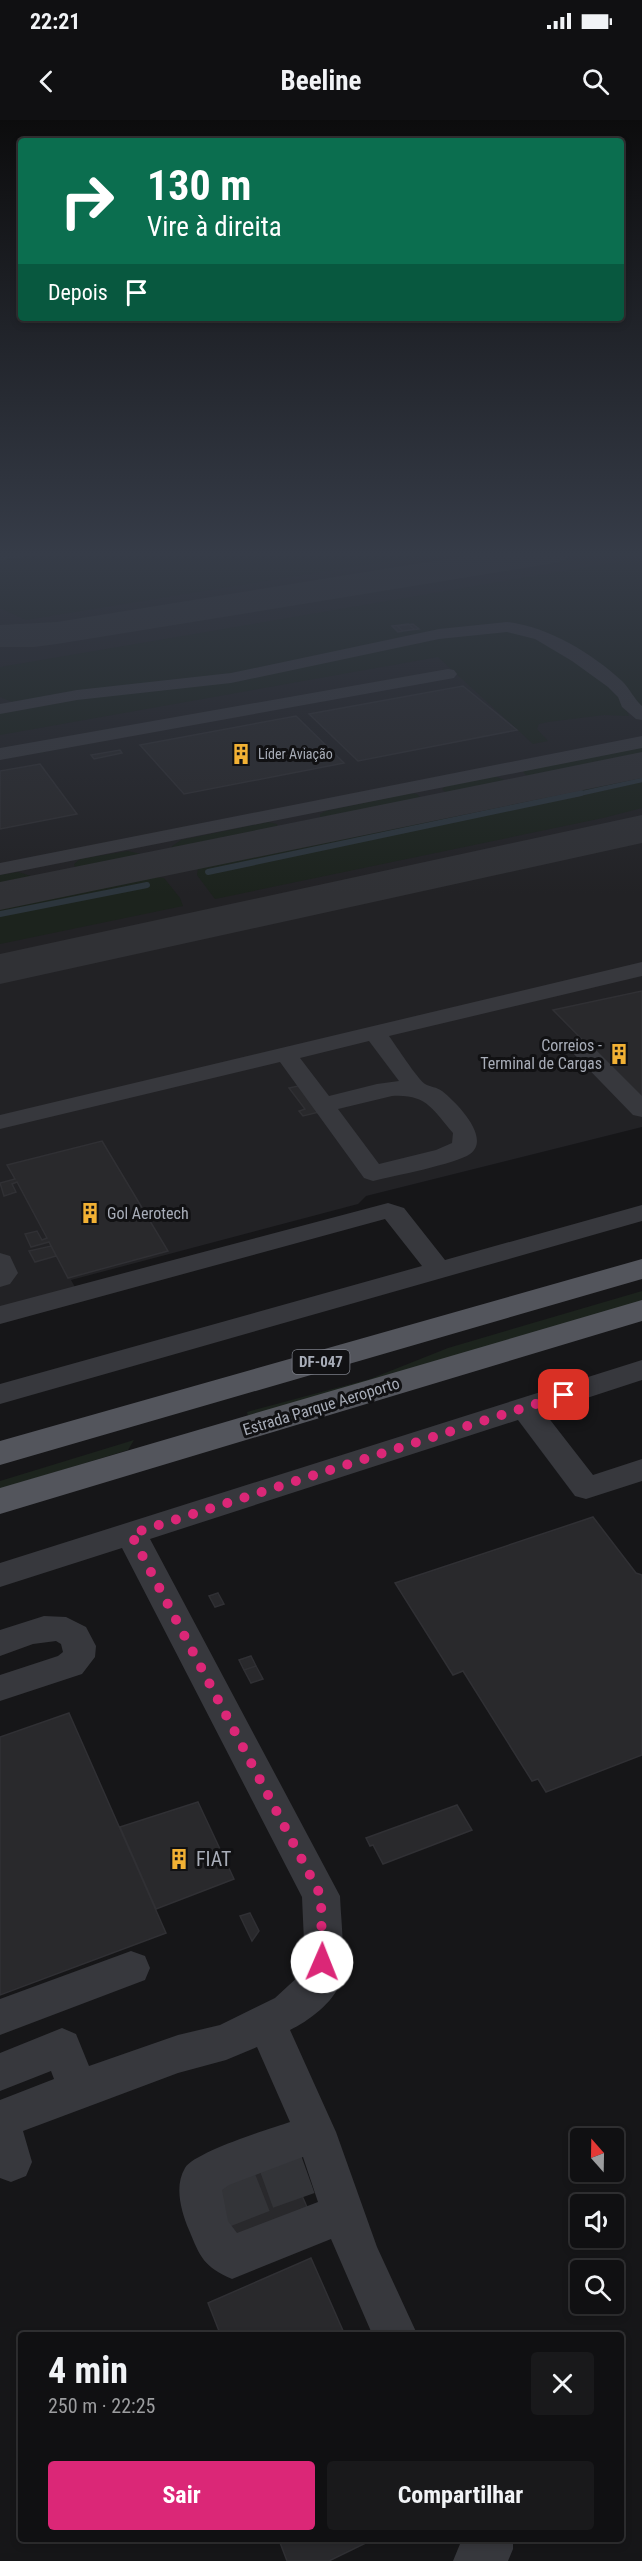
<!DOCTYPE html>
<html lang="pt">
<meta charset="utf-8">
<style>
:root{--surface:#101012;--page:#19191b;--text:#f1f3f6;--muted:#9c9d9f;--line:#303032;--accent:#db2777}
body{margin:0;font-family:"Roboto Condensed",sans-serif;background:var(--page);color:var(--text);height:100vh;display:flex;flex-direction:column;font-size:22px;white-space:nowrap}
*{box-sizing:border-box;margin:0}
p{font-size:20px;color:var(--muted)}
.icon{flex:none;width:33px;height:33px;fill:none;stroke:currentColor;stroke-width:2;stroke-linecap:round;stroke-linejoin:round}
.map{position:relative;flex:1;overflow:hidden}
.details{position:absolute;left:18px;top:2212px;width:606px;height:210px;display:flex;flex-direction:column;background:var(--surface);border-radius:6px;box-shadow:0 3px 9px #0003,0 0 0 2px var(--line)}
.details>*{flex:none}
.hud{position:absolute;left:18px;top:18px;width:606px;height:183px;border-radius:6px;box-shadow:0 3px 9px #0003,0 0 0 2px var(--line);background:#0b6e4f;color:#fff;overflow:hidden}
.needle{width:39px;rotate:340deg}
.tools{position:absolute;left:570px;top:2008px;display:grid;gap:12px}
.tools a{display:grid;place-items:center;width:54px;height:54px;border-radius:6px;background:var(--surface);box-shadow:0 3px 9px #0003,0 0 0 2px var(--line);font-size:30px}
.pin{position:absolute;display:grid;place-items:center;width:51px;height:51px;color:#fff;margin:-26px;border-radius:12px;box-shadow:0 3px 9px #0006}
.me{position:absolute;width:66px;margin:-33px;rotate:1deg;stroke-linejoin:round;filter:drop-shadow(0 0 4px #0008)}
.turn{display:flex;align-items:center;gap:21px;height:126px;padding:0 30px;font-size:27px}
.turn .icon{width:78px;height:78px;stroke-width:2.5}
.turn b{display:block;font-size:42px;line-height:51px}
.then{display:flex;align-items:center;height:57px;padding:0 30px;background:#0003;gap:12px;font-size:22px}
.round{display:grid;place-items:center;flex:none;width:63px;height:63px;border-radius:6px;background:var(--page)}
.summary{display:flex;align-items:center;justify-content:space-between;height:102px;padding:0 30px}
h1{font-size:36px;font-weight:700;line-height:45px}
.cta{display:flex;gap:12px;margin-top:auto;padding:12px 30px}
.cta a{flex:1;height:69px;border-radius:6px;background:var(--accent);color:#fff;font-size:24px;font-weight:700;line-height:69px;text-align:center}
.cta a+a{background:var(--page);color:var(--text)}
.status{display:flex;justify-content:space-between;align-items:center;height:42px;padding:0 30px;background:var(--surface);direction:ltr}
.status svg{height:16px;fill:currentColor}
header{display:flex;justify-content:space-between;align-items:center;height:78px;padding:0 30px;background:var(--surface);font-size:27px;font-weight:700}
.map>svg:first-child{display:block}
</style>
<div class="status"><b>22:21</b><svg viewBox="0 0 49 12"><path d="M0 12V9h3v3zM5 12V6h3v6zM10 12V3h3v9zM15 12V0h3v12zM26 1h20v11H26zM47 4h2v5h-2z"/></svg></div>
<header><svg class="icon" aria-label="back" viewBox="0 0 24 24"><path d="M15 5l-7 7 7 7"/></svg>Beeline<svg class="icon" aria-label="search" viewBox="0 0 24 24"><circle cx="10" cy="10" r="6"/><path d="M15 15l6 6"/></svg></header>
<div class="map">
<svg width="642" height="2441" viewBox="0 0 642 2441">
<rect width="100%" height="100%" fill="#161618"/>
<path fill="#222225" d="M0 432H642V1007L366 1076 358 1084 71 1160 76 1169 0 1188Z"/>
<path fill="#1c231d" d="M0 432H444L26 500 0 488Z
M628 440 642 441V587L545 515 493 507 282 548 17 584 0 577V547Z
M497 511 520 512 538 517 618 571 629 596 604 595 548 602 539 604 537 609 548 621 533 624 438 537 0 615V593L75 579 231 562 418 522Z
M642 627V640L544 660 528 657 523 652 525 650Z
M642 654V688L603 698 215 779 197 755 198 748 207 743Z
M495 656 504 660 497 668C481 672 455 682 442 669L446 666Z
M411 673 417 674 423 680C411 690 335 704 320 698V694L326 691Z
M268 702 277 704 279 710 275 713 179 733 171 731V727L181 720Z
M128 731 145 735 150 739 88 751 75 747 74 744 80 739Z
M18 752 31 756 27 763 0 769V755Z
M140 755 164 758 180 778 183 786 0 824V784Z
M642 1171V1185L249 1300 247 1292 370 1259 448 1228Z
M134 1320 128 1330 0 1369V1361Z"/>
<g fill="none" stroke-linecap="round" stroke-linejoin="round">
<path stroke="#2c353c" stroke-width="4.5" d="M0 438 38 432
M574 675 642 660"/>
<path stroke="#2c353c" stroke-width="6" d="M208 752 581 673
M0 794 147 765"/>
<path fill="#303135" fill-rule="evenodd" d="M489 432H573L567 439 555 443 57 524 34 527H0V505L57 502Z
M642 632V658L0 790V762Z
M642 695V723L0 864V834Z"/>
</g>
<path fill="#29292c" stroke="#303034" stroke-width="1.5" d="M408 504 414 509 398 512 392 506Z
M413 504 419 509 403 511 397 506Z
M463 566 517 610 358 641 309 594Z
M296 596 344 643 184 674 140 625Z
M120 630 122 633 94 639 91 635Z
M40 644 77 694 0 709V651Z
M642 871V978L641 979 553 890Z
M303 965 323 991 303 996 299 991 305 989 289 968Z
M102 1021 168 1131 68 1158 49 1122 31 1127 25 1114 37 1111 42 1120 47 1118 17 1062 12 1064 16 1072 4 1076 0 1063 15 1059 7 1045Z
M51 1126 56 1136 35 1142 29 1131Z
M593 1397 636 1453 642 1455V1635L546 1672 538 1659 532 1661 463 1551 453 1555 395 1463Z
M218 1473 224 1484 215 1487 209 1476Z
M251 1536 256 1546 244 1550 239 1540Z
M256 1546 263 1559 251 1563 244 1550Z
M69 1593 166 1813 0 1875V1617Z
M198 1682 234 1759 156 1789 120 1707Z
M457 1685 472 1710 383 1744 373 1725 370 1726 366 1718Z
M250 1793 259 1811 252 1821 240 1796Z
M286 2039 307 2087 226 2122 206 2073Z
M311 2138 344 2213 339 2216H221L208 2183Z
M279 2420H367L368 2422 329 2441H287Z"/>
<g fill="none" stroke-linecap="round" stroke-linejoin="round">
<path stroke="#333438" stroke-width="44" stroke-dasharray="44 22" stroke-linecap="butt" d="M279 2039 299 2095
M233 2058 255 2114"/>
<path fill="#37383d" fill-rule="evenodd" d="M507 502C549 507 591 533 622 561 630 569 634 579 642 586V600L636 599 622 587 618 577 608 567 572 541 535 519 507 512 439 519 231 563 77 580 0 594V584L77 570 231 553 439 509Z
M448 549 454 550 457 554 454 558 0 640V628Z
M642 616V628L0 755V743Z
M642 842V856L389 916C397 927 416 957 425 964 430 967 437 967 442 971 456 982 492 1018 470 1034 456 1044 393 1056 373 1061L364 1058 280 942 0 1009V995ZM369 921 399 961 377 964 329 976 300 938ZM392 976C427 974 432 989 453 1013L452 1023 436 1030 379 1044 338 989Z
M578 918 586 920 642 976V997L633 995 570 930 566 925 570 920Z
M388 1083 404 1088 445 1140 642 1085V1101L0 1284V1264L422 1146 385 1099 0 1204V1186Z
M0 1133 10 1136 18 1153 10 1164 0 1167Z
M642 1240V1260L544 1292 593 1355 642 1339V1361L586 1379 575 1376 518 1300 150 1419 340 1776C341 1803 346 1835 340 1862 335 1882 307 1902 290 1910L336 2012 377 2127 418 2216H373L331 2119 232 2159C204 2147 200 2137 189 2110 181 2091 174 2066 185 2048 195 2032 269 2009 290 2002L257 1927 226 1940 178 1953 23 2011 32 2042 26 2056 11 2062 0 2058V1980L54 1959 51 1951 0 1971V1933L62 1908 76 1914 89 1946 178 1915 220 1905 275 1878 301 1854 304 1822 302 1777 122 1428 0 1467V1443ZM303 2037 318 2082 237 2113 228 2101 222 2070 229 2065Z
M44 1496 66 1497 86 1507 96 1526 95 1537 82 1554 0 1581V1555L58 1536 63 1532 61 1524 56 1521 33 1524 0 1536V1510Z
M131 1831 145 1836 150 1848 145 1860 0 1915V1879Z
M464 2420H513V2429L508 2441H453L460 2424Z"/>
<path fill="#53555c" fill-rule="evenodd" d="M642 1139V1159L0 1345V1321Z
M642 1180V1201L0 1394V1368Z"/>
</g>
<linearGradient id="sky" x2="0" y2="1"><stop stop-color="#0c0c0d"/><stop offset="0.56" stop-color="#363c48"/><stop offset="1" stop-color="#363c48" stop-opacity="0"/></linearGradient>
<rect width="642" height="774" fill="url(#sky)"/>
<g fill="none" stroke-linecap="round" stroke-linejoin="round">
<path stroke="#db2777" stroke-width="10" stroke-dasharray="0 18" d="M322 1842 321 1776 131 1414 564 1275"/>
</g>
<defs>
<symbol id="building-bare" viewBox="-9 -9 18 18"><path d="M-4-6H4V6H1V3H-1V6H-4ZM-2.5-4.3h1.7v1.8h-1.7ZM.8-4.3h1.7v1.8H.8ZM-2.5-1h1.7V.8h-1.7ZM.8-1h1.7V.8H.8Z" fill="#f2b134" stroke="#111113" stroke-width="2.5" paint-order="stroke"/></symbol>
</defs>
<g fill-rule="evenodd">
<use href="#building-bare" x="226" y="619" width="30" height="30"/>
<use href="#building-bare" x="604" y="919" width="30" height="30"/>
<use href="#building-bare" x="75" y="1078" width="30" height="30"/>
<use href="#building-bare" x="164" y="1724" width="30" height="30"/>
</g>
<g text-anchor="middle" stroke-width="6" stroke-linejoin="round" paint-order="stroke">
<g font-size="14" fill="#a8adb8" stroke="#111113" text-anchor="start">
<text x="258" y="639">Líder Aviação</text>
</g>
<rect fill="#111113" stroke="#7b7e86" stroke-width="1.5" x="292.5" y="1230" width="57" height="24" rx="4.5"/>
<g font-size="15" font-weight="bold" fill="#a8adb8">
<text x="321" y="1247">DF-047</text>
</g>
<g font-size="16" fill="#a8adb8" stroke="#111113" text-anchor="end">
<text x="602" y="931">Correios -<tspan x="602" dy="18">Terminal de Cargas</tspan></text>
<text x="107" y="1099" text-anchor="start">Gol Aerotech</text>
</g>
<g font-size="16" fill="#a8adb8" stroke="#111113">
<text transform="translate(321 1286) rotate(-17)" y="6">Estrada Parque Aeroporto</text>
</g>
<g font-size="20" fill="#a8adb8" stroke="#111113" text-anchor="start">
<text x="196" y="1746">FIAT</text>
</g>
</g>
</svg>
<div class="tools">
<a><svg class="needle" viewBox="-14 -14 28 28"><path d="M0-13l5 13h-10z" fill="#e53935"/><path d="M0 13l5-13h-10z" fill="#9c9d9f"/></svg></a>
<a><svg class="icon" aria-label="sound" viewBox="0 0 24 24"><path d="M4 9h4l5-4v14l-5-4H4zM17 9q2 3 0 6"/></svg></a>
<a><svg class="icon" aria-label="search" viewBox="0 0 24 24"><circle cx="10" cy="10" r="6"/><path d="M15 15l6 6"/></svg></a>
</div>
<div class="pin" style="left:564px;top:1275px;background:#d93025"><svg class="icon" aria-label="arrive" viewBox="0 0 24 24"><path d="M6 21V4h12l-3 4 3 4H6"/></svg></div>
<svg class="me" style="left:322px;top:1842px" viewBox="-20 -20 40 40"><circle r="19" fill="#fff"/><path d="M0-13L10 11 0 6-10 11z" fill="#db2777"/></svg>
<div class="hud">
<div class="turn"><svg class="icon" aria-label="right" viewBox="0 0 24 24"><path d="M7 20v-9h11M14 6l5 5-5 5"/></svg><div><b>130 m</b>Vire à direita</div></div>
<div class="then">Depois<svg class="icon" aria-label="arrive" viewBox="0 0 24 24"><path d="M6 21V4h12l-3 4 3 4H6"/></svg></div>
</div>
<section class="details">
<div class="summary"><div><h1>4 min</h1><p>250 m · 22:25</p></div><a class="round"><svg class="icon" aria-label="close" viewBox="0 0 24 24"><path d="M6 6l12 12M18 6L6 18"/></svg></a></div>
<div class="cta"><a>Sair</a><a>Compartilhar</a></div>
</section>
</div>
